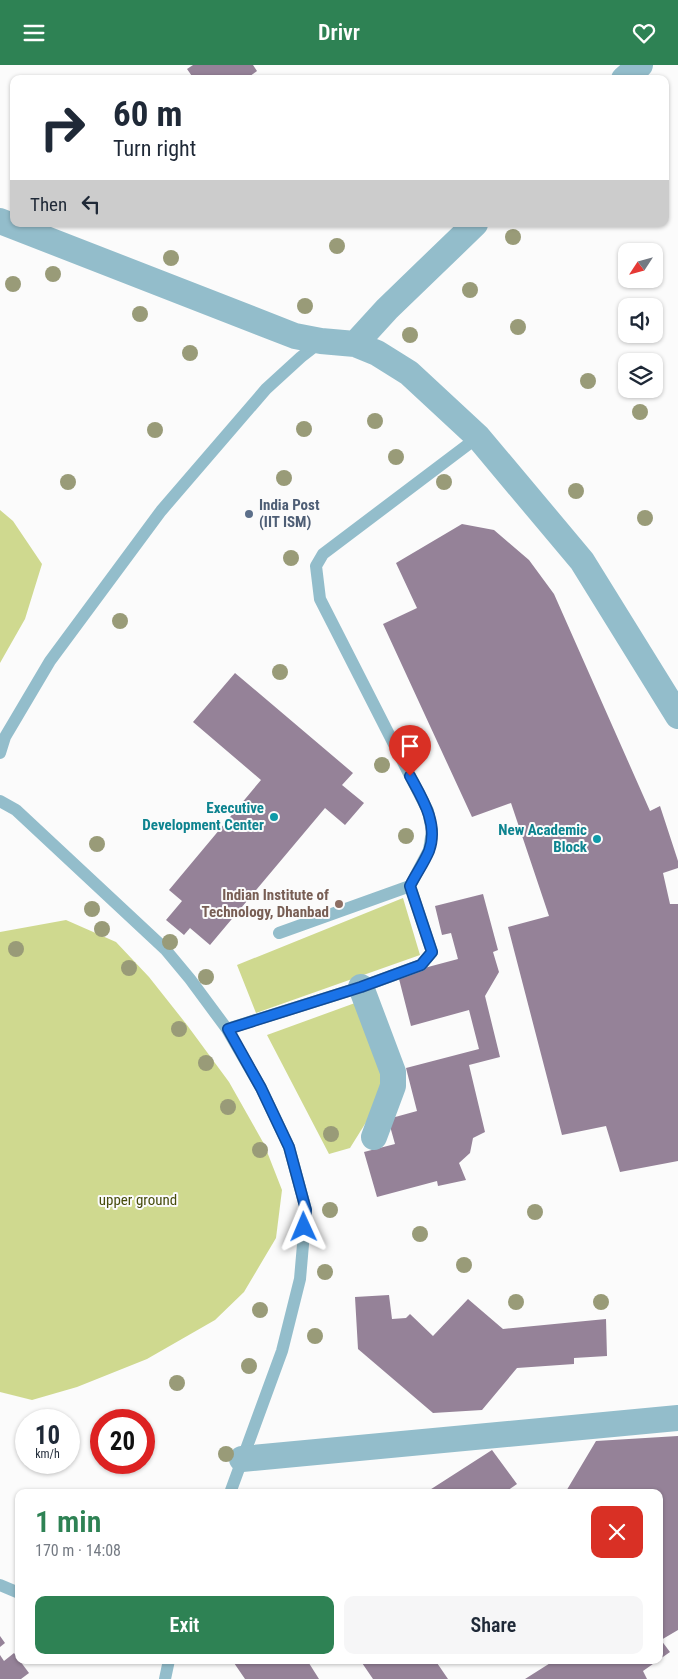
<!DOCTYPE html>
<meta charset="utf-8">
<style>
:root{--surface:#fff;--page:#f6f6f7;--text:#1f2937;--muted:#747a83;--accent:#2e8254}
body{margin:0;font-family:"Roboto Condensed",sans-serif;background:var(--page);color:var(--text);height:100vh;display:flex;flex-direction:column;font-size:19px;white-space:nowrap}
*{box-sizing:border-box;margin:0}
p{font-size:16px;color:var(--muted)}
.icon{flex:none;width:28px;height:28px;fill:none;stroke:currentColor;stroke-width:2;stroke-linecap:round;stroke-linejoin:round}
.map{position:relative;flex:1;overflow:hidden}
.details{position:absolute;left:15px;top:1424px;width:648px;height:175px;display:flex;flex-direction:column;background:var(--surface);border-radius:10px;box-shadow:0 1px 4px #0004}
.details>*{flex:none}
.guide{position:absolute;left:10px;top:10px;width:659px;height:152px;border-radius:10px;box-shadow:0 1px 4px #0004;background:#fff;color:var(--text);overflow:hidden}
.needle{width:32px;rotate:234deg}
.fabs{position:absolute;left:618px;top:178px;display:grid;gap:10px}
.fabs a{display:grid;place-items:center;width:45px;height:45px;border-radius:10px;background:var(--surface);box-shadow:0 1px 4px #0004;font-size:25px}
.speed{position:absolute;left:15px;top:1344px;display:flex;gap:10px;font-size:25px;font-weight:700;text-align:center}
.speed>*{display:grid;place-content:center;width:65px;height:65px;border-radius:50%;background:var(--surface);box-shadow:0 1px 4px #0004;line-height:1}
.speed small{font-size:12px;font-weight:400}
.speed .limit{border:8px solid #d22;background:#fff;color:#111}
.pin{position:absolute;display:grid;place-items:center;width:42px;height:42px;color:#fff;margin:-51px -21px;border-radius:50% 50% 50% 0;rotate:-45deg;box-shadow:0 0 5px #0007}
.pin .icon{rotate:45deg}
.me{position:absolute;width:55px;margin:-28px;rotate:359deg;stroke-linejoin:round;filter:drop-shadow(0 0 4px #0008)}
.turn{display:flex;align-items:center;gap:18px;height:105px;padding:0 20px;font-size:22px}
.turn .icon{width:65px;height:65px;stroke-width:2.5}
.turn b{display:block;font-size:35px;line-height:42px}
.then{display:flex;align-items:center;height:48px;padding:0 20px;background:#0003;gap:10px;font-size:19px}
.round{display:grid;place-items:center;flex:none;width:52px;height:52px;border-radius:10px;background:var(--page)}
.headline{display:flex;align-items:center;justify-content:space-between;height:85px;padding:0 20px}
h1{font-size:30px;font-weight:600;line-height:38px;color:var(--accent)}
.action{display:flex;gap:10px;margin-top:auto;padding:10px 20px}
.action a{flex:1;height:58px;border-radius:10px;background:var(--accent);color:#fff;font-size:20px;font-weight:600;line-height:58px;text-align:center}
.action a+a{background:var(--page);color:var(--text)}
header{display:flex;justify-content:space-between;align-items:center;height:65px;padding:0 20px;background:var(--accent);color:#fff;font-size:22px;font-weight:600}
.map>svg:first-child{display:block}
</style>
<header><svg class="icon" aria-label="menu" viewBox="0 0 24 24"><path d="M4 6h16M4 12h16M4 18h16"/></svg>Drivr<svg class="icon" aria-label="heart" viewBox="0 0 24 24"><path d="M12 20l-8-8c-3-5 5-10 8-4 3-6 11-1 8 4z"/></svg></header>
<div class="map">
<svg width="678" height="1614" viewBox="0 0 678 1614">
<rect width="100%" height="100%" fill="#fbfbfb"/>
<path fill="#cfd98f" d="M0 445 13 456 42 499 25 554 0 598Z
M403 833 420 890 256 948 237 900Z
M66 855 116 877 149 912 187 960 229 1017 264 1079 282 1125 276 1173 244 1227 215 1255 147 1294 77 1322 32 1335 0 1327V867Z
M355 938 388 1022 350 1083 329 1089 267 970Z"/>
<path fill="#958298" d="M193 0H253L257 6 246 14H194L187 4Z
M462 459 494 465 529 495 554 529 650 746 660 741 678 796V803L663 808 670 839H678V1096L620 1107 606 1061 562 1070 508 862 549 851 511 738 472 752 383 559 417 543 396 498Z
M235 608 353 708 342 720 364 738 345 760 325 743 210 880 190 863 184 870 166 855 182 836 169 825 261 715 193 657Z
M483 829 498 885 493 887 499 907 485 931 500 992 469 1000 485 1067 473 1073 470 1088 459 1098 466 1115 438 1121 437 1116 377 1132 364 1087 395 1079 388 1054 417 1046 406 1003 479 984 469 945 411 961 398 910 458 894 451 868 442 870 435 841Z
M389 1230 392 1254 406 1253 410 1249 433 1271 468 1234 503 1264 606 1254 607 1291 574 1293V1299L517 1303 482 1345 433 1348 358 1284 355 1232Z
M678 1371V1565L661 1575 670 1587 643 1606 647 1614H525L555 1595H659V1428H565L596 1376Z
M492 1385 517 1419 504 1428H425Z
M0 1571 5 1578 0 1582Z
M14 1588 29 1608 21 1614H0V1590L4 1596Z
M232 1595H307L319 1614H245Z
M360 1595H435L448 1614H373Z"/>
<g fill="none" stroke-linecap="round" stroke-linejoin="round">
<path stroke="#93bdcb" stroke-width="12" d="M0 688 5 672 50 596 161 446 266 324 301 292 319 278
M0 736 16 745 165 884 190 914 227 964 261 1023 289 1082 306 1145 300 1214 282 1286 230 1428
M410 821 429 785 432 766 428 746 320 534 316 501 323 489 478 372
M227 964 361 922 421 900 432 887 410 821 279 868
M0 1520 19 1528
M165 1614 169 1595"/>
<path stroke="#93bdcb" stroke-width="26" d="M624 14 640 0
M0 156 295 271 321 276 355 279 377 288 409 308 478 372 582 496 678 651
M355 279 387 244 475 159
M361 922 393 1007V1021L374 1072
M242 1394 678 1353"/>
</g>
<g fill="#999b78">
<circle cx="513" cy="172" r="8"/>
<circle cx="337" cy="181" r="8"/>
<circle cx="171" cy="193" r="8"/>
<circle cx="53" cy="209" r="8"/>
<circle cx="13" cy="219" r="8"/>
<circle cx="470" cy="225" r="8"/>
<circle cx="305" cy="241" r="8"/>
<circle cx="140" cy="249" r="8"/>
<circle cx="518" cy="262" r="8"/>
<circle cx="410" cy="270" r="8"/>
<circle cx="190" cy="288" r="8"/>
<circle cx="588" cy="316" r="8"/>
<circle cx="640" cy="347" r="8"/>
<circle cx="375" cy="356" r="8"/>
<circle cx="304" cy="364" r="8"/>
<circle cx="155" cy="365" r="8"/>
<circle cx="396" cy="392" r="8"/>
<circle cx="284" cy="413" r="8"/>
<circle cx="68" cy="417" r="8"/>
<circle cx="444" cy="417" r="8"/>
<circle cx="576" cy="426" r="8"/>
<circle cx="645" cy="453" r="8"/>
<circle cx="291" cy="493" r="8"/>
<circle cx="120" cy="556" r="8"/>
<circle cx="280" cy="607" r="8"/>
<circle cx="382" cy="700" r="8"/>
<circle cx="406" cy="771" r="8"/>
<circle cx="97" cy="779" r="8"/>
<circle cx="92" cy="844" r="8"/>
<circle cx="102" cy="864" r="8"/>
<circle cx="170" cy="877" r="8"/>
<circle cx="16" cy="884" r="8"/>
<circle cx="129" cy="903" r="8"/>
<circle cx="206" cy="912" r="8"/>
<circle cx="179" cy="964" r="8"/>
<circle cx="206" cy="998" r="8"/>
<circle cx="228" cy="1042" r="8"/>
<circle cx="331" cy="1069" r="8"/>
<circle cx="260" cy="1085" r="8"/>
<circle cx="330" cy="1145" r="8"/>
<circle cx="535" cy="1147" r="8"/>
<circle cx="420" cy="1169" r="8"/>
<circle cx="464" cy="1200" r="8"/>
<circle cx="325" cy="1207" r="8"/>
<circle cx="516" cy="1237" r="8"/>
<circle cx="601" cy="1237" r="8"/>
<circle cx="260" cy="1245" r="8"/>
<circle cx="315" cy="1271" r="8"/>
<circle cx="249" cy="1301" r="8"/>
<circle cx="177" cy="1318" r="8"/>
<circle cx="226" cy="1389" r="8"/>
</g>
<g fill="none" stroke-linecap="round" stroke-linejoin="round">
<defs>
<path id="route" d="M304 1162 306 1145 289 1082 261 1023 228 964 361 922 421 900 432 887 410 821C416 809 424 798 429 786 439 759 422 733 410 711"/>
</defs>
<use href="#route" stroke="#114b97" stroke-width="12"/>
<use href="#route" stroke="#1a73e8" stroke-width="9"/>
</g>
<circle fill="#5c6f8a" stroke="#fbfbfb" stroke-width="2" cx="249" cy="449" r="5"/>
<g fill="#0f9aa8" stroke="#fbfbfb" stroke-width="2">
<circle cx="274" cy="752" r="5"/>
<circle cx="597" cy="774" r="5"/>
</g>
<circle fill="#8d6e63" stroke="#fbfbfb" stroke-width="2" cx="339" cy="839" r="5"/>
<g text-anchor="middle" stroke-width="4" stroke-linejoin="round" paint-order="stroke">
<g font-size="15" font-weight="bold" fill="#4e5e75" stroke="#fbfbfb" text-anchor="start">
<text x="259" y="445">India Post<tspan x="259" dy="17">(IIT ISM)</tspan></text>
</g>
<g font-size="15" font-weight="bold" fill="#0d838f" stroke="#fbfbfb" text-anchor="end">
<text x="264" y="748">Executive<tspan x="264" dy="17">Development Center</tspan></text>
<text x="587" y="770">New Academic<tspan x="587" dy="17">Block</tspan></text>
</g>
<g font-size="15" font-weight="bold" fill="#785e54" stroke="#fbfbfb" text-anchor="end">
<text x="329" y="835">Indian Institute of<tspan x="329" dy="17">Technology, Dhanbad</tspan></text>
</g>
<g font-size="15" fill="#484d0d" stroke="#fbfbfb">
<text x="138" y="1140">upper ground</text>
</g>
</g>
</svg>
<div class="fabs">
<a><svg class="needle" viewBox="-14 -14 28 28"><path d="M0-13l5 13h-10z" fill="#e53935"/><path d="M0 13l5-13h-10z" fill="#747a83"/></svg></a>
<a><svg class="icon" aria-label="sound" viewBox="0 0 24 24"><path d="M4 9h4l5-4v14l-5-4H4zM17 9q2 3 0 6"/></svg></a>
<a><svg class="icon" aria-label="layers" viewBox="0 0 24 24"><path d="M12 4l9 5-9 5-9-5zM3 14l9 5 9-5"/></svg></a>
</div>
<div class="speed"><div>10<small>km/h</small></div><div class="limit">20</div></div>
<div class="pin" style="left:410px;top:711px;background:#d93025"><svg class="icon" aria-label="arrive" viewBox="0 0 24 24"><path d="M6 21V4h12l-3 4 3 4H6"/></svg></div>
<svg class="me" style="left:304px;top:1162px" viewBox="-20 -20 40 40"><path d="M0-17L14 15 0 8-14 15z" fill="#1a73e8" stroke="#fff" stroke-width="4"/></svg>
<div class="guide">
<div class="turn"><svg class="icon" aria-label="right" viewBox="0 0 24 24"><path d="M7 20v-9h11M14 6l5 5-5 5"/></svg><div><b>60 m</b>Turn right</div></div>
<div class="then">Then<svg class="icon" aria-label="left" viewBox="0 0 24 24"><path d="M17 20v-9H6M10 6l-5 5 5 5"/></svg></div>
</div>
<section class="details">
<div class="headline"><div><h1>1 min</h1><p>170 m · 14:08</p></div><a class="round" style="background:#d93025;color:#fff"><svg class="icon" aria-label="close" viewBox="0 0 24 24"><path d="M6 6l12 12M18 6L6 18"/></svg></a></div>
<div class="action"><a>Exit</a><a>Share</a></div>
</section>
</div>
